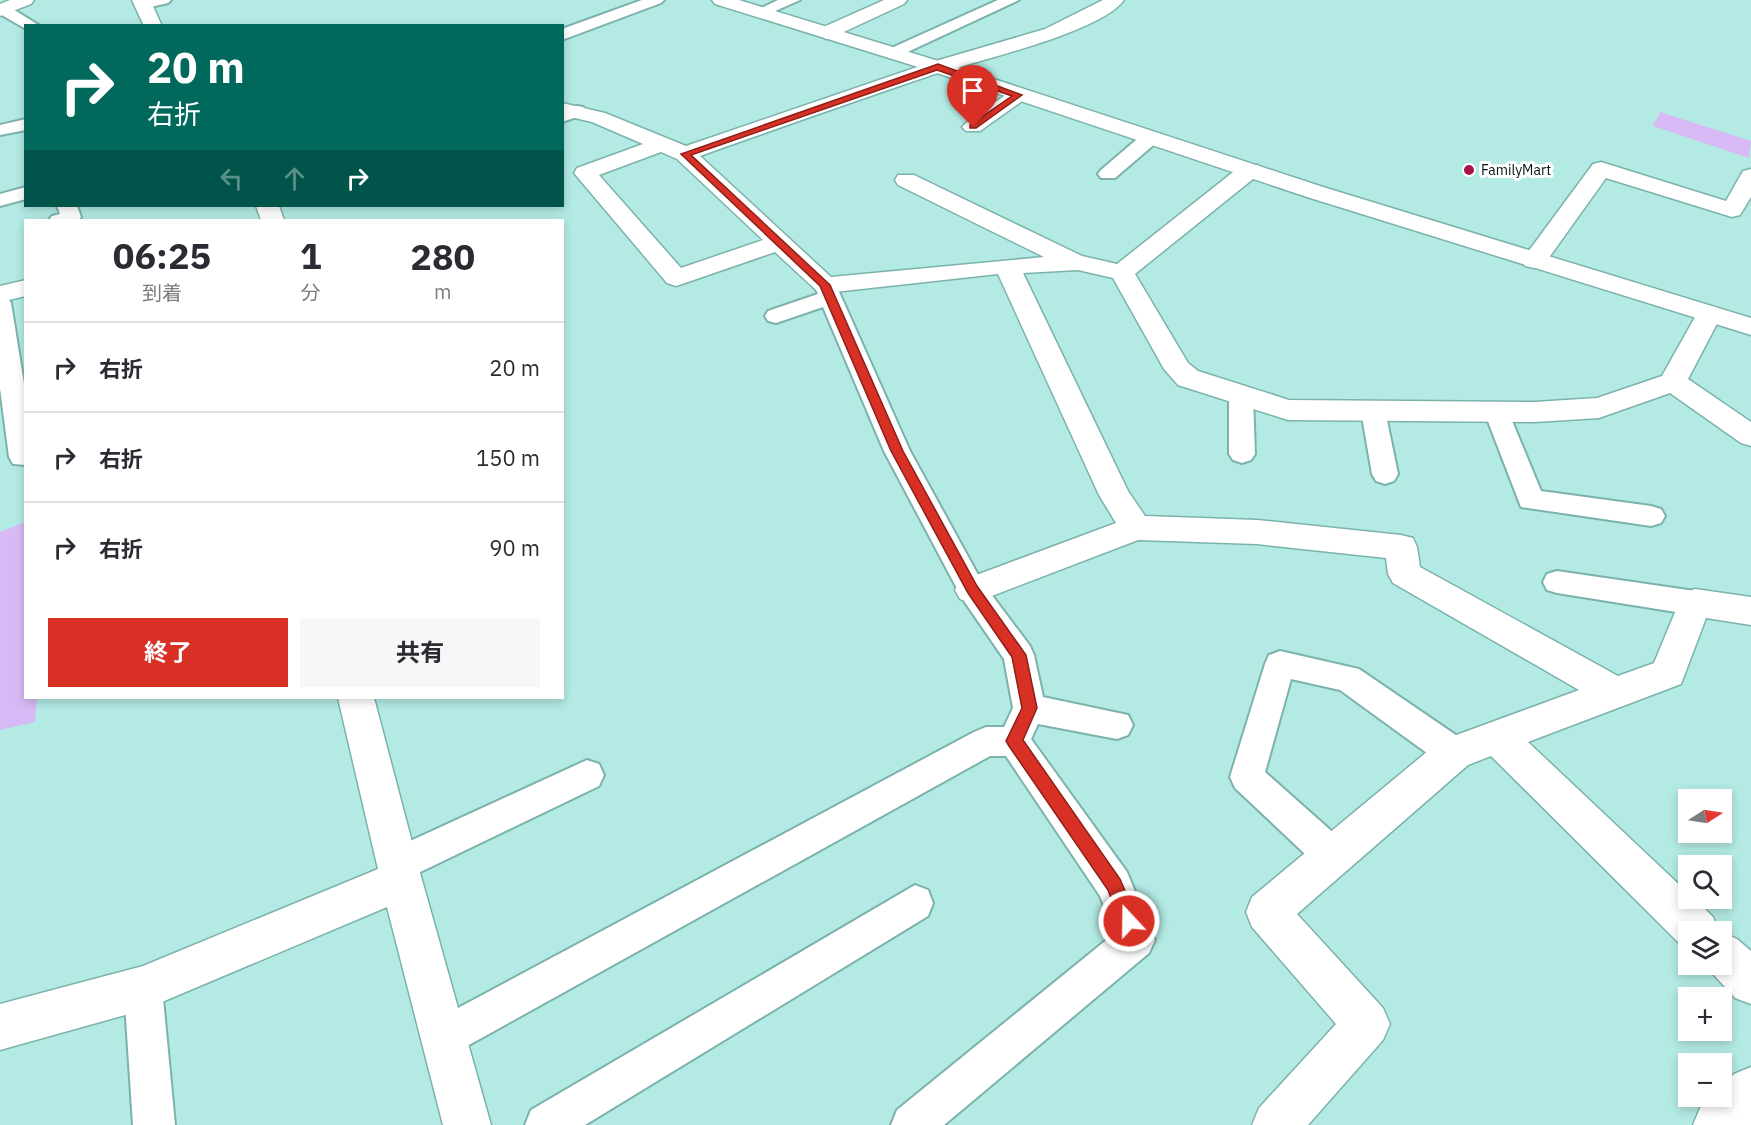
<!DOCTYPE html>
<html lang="ja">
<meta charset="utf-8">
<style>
:root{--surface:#fff;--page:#f7f7f7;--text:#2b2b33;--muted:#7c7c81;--line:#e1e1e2;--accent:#d93025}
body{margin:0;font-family:"IBM Plex Sans","Noto Sans JP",sans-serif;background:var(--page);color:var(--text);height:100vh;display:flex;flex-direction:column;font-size:22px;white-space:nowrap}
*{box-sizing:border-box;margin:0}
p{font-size:20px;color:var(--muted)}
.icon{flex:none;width:33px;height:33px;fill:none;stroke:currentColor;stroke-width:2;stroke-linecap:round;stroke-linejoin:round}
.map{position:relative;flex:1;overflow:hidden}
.side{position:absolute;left:24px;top:219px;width:540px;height:480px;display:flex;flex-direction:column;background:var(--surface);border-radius:0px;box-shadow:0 3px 9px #0003}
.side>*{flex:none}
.guide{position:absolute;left:24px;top:24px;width:540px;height:183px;border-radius:0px;box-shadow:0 3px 9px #0003;background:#00695c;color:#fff;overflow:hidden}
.needle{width:39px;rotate:78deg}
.fabs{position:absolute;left:1678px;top:789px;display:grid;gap:12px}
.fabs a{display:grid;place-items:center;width:54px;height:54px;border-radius:0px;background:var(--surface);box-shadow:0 3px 9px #0003;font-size:30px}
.pin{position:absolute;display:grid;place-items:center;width:51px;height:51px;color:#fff;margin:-62px -26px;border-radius:50% 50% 50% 0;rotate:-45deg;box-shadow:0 0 6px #0007}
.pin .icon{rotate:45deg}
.me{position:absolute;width:66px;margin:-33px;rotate:339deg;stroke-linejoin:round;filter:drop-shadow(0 0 4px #0008)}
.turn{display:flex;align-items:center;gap:21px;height:126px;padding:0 24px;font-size:27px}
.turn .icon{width:78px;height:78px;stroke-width:2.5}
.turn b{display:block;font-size:42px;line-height:51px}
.lanes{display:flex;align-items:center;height:57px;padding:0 24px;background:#0003;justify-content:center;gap:30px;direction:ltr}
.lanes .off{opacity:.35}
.eta{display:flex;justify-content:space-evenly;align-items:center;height:102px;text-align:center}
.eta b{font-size:36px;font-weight:700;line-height:42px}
.cta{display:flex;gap:12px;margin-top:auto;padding:12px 24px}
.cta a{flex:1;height:69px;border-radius:0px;background:var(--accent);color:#fff;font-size:24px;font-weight:700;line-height:69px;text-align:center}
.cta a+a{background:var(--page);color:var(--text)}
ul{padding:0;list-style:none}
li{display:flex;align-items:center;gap:18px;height:90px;padding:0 24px;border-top:2px solid var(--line)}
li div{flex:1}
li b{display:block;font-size:22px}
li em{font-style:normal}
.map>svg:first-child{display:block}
</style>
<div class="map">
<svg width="1751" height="1125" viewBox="0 0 1751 1125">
<rect width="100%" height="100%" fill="#b3eae4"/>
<path fill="#d7baf5" d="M1660 112 1751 141 1749 158 1653 126Z
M25 522 26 698H37L35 722 0 730V532Z"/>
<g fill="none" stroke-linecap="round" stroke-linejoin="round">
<defs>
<path id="service" d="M171 0 168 3 142 9 134 4 140 0Z
M642 0H664L661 3 562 40V29Z
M778 0H800L766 15 761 17 753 12Z
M998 0H1019L899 56 893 58 885 53 887 50Z
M0 5 8 6 40 26H26V29L0 14Z
M577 106 583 107 586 111 583 115 562 122V110Z
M26 119V130L0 135V125Z
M1150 132 1157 134 1159 138 1157 142 1115 178H1101L1098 174 1101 170 1143 134Z
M26 187V199L0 206V194Z
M57 206H77L81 217 79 220H49L52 216 60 214Z
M825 278 833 280 836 285 910 451 982 582 1030 646 1034 655 1043 697 1128 715 1133 725 1128 735 1117 739 1038 724 1031 739 1127 872 1155 940 1149 953 944 1125H891L897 1110 1115 933 1100 896 1006 756H990L458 1051 444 1057 430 1051 424 1037 430 1023 974 732 986 727H1004L1013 708 1004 659 962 598 884 451 823 307 776 323 768 321 765 316 768 311 818 294 814 285 817 280Z
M0 296 8 298 11 303 26 396V465L13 464 9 457 0 388Z
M1241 387 1250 389 1253 395 1255 454 1251 460 1242 463 1233 460 1229 454V395L1232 389Z
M1373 403 1382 405 1385 411 1398 474 1394 481 1385 484 1376 481 1372 474 1361 411 1364 405Z
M1496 403 1505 405 1508 411 1541 491 1651 506 1661 509 1665 516 1661 523 1651 526 1521 507 1484 411 1487 405Z
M1557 571 1695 591 1705 595 1710 603 1705 611 1695 615 1557 593 1547 590 1543 582 1547 574Z
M1280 651 1359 669 1466 742 1471 753 1466 764 1454 768 1442 764 1340 690 1291 679 1265 772 1346 844 1351 856 1346 868 1333 873 1320 868 1235 788 1230 777 1265 664 1269 655Z
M587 760 599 764 604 775 599 786 410 877 397 882 384 877 379 865 384 853Z
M915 885 928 890 933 903 928 916 585 1125H525L531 1110Z
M143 969 157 974 162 988 175 1125H133L124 988 129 974Z"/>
<path id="minor" d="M10 0H34L31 4 0 16V4Z
M132 0H150L162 26H144Z
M884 0H907L904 4 833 37 826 39 817 33 819 29Z
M1103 0H1124C1101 33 971 62 929 76 852 102 776 129 700 156L831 277 1044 257 898 185 895 180 898 175H914L1082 256 1117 264 1242 165H1258L1261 170 1258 175 1135 274 1188 363 1198 371 1289 400 1535 402 1597 398 1662 376 1699 310 1708 308 1717 310 1721 316 1688 379 1751 422V446L1741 443 1670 393 1599 418 1535 422 1288 420 1178 385 1164 369 1113 278 1078 270 1023 273 1128 491 1145 516 1257 520 1401 535 1413 538 1417 547 1420 567 1618 676 1654 663 1683 593 1695 589 1751 597V625L1706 618 1681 684 1528 742 1689 894V898H1694L1713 917 1719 932H1689V950L1683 947 1491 756 1468 765 1297 914 1383 1008 1390 1024 1383 1040 1308 1125H1252L1259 1108 1336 1024 1252 927 1246 912 1252 897 1440 741 1579 690 1393 583 1388 574 1386 558 1257 544 1138 540 984 599 972 603 960 599 955 590 960 581 1116 523 1099 495 998 274 825 293 816 290 775 252 685 283 676 286 667 283 574 173 577 168 643 144 592 122 562 115V103L605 113 686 146 929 63 1045 29ZM661 152 677 159 763 240 681 268 599 175Z
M1018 89 1025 91 1028 95 1025 99 980 131H966L962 127 966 123 1011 91Z
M1601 162 1726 201 1743 171 1751 169V197L1740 215 1732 217 1606 178 1543 266 1534 268 1525 266 1522 261 1525 256 1593 164Z
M256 206H279L284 220H261Z
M26 280V296L0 302V286Z
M338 698H374L422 880 491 1125H443L387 907 143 1010 0 1050V1004L143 966 378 869Z
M1722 932 1737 939 1751 951V1004L1735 998 1704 964H1722Z
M1751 1067V1125H1693L1700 1108 1712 1096H1722V1086L1734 1074Z"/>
<path id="tertiary" d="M712 0H739L945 63 1323 187 1751 318V335L1307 197 931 71 715 4Z"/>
</defs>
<use href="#service" stroke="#7cb2ac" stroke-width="4"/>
<use href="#minor" stroke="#7cb2ac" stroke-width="3"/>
<use href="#tertiary" stroke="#7cb2ac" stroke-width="3"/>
<use href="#service" fill="#fff" fill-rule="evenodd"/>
<use href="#minor" fill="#fff" fill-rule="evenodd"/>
<use href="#tertiary" fill="#fff" fill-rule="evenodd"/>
</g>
<path fill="#d93025" stroke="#8d1f18" stroke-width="1.5" d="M938 64 1022 95 976 128H970V125L1012 96 937 70 691 155 830 285 903 451 977 586 1026 655 1037 708 1023 740 1120 879 1138 921 1135 928 1129 930 1122 928 1108 890 1009 746 1006 741 1022 708 1012 657 968 593 891 451 820 286 681 154Z"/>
<circle fill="#a8144a" stroke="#fff" stroke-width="2" cx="1469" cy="170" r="6"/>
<g text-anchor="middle" stroke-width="6" stroke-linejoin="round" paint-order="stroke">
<g font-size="14" fill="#011413" stroke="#fff" text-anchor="start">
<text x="1481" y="175">FamilyMart</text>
</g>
</g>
</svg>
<div class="fabs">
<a><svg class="needle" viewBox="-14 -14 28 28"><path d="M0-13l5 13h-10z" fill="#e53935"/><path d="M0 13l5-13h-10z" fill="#7c7c81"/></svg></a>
<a><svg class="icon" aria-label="search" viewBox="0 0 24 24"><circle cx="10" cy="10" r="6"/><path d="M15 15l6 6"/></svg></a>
<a><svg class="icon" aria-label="layers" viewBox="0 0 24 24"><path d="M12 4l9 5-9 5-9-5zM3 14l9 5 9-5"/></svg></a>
<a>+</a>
<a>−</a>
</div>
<div class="pin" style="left:973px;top:127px;background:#d93025"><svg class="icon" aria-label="arrive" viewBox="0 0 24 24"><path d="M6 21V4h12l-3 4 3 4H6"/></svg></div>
<svg class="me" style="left:1129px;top:921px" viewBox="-20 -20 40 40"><circle r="17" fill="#d93025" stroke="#fff" stroke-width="3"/><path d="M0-11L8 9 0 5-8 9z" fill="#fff"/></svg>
<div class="guide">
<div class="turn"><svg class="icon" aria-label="right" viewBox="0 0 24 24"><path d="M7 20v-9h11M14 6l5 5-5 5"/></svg><div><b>20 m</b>右折</div></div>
<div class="lanes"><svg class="icon off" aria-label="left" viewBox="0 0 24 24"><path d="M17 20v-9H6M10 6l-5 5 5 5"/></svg><svg class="icon off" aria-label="ahead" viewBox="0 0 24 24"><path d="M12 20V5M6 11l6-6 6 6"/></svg><svg class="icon" aria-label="right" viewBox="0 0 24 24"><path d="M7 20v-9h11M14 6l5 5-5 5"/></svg></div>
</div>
<section class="side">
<div class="eta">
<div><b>06:25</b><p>到着</p></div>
<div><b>1</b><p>分</p></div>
<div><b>280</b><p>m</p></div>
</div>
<ul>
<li><svg class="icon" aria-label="right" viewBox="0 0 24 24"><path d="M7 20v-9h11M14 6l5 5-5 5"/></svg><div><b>右折</b></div><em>20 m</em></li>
<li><svg class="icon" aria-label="right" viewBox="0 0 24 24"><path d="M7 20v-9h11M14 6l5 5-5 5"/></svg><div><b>右折</b></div><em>150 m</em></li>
<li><svg class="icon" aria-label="right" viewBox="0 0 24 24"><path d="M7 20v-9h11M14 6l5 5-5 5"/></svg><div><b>右折</b></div><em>90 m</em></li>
</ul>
<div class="cta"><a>終了</a><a>共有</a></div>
</section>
</div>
